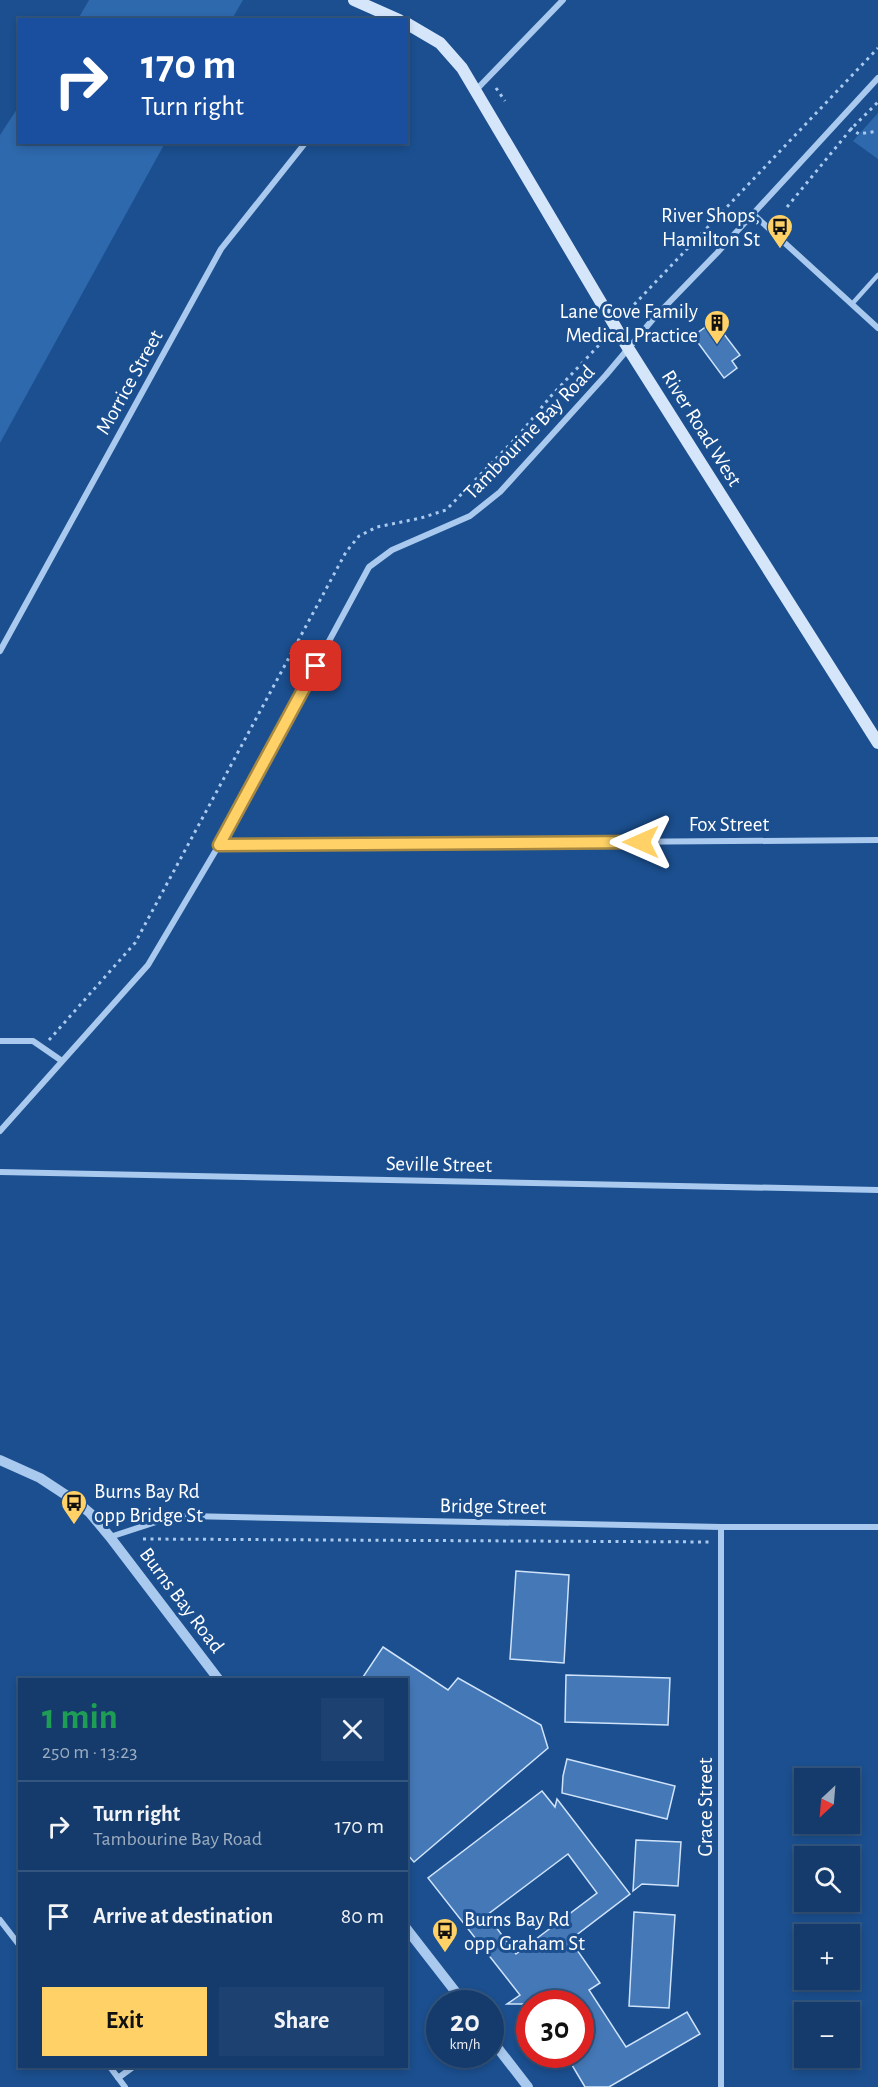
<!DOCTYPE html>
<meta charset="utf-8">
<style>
:root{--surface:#143b6b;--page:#1d4271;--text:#f1f3f6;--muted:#9dadc1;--line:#33557e;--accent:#ffd166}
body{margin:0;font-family:"Alegreya Sans",sans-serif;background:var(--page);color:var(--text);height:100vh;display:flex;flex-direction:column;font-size:22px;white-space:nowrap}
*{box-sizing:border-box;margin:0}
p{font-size:20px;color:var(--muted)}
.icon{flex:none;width:33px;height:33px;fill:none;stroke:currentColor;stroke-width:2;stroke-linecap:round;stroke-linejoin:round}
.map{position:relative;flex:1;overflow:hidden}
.panel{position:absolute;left:18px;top:1678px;width:390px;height:390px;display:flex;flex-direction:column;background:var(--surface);border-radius:0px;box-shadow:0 3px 9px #0003,0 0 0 2px var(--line)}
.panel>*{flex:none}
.top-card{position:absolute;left:18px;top:18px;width:390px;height:126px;border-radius:0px;box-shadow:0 3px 9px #0003,0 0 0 2px var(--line);background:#1a4fa0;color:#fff;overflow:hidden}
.needle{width:39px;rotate:206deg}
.controls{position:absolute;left:794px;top:1768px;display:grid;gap:12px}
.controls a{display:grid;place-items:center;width:66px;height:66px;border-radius:0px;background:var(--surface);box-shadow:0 3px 9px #0003,0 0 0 2px var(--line);font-size:30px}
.speed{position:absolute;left:426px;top:1990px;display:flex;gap:12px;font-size:30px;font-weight:700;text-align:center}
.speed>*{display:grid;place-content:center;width:78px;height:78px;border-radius:50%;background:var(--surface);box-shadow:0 3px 9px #0003,0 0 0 2px var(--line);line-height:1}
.speed small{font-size:15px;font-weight:400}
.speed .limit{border:9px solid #d22;background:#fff;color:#111}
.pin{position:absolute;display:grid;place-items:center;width:51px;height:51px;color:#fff;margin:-26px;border-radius:12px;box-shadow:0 3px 9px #0006}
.me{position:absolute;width:66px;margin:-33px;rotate:270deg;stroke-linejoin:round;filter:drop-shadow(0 0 4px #0008)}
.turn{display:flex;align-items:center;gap:21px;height:126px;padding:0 24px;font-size:27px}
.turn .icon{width:78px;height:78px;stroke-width:2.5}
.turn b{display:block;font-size:42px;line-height:51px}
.round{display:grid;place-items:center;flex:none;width:63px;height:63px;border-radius:0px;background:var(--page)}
.overview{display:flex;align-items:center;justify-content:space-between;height:102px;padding:0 24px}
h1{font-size:36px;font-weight:600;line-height:45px;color:#1e9e55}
.button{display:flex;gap:12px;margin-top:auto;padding:12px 24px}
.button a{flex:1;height:69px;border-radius:0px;background:var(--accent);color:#111;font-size:24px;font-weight:600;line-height:69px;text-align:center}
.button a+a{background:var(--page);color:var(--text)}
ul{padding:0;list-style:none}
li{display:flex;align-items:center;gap:18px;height:90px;padding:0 24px;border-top:2px solid var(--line)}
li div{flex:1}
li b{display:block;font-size:22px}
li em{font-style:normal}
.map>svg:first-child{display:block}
</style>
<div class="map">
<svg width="878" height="2087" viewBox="0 0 878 2087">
<rect width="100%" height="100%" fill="#1b4f8f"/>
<path fill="#2e69ad" d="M89 0H243L232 19H78Z
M19 106 20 142 165 143 0 443V135Z
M878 113V159L853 141Z"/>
<path fill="#4478b7" stroke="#cfe3fa" stroke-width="1.5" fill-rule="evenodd" d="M714 321 740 355 732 361 737 368 724 378 693 336Z
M516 1571 569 1575 564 1663 510 1659Z
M383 1647 448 1690 458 1678 541 1725 548 1748 414 1862 406 1853V1680H361Z
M566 1675 670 1678 668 1725 565 1722Z
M567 1759 675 1786 667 1819 562 1793 563 1776Z
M542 1791 555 1807 557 1799 630 1894 570 1940 600 1983 589 1990 626 2047 687 2012 700 2034 609 2087H585L566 2055H580V2004H507L520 1995 428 1878ZM568 1854 597 1893 516 1954 487 1915Z
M636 1840 681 1842 678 1886 642 1884 633 1891Z
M634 1912 675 1915 669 2008 629 2006Z"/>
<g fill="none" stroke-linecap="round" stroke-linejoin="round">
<path stroke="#a9c9ee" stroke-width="3" stroke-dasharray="3 4.5" stroke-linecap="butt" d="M496 88 505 101
M850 128 859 134 878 131
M787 207 851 129 878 102
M629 310 878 48
M49 1040 135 943 346 552 359 536 377 527 421 518 446 510 518 436 551 396 601 343
M143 1539 711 1542"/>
<path stroke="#a9c9ee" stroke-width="4.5" d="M852 304 878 275"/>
<path stroke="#a9c9ee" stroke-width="6" d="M476 90 563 0
M753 214 878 328
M0 651 221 249 306 142
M219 845 878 840
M0 1041H33L62 1061
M0 1131 148 965 219 845 369 567 392 550 470 516 500 492 606 375 654 318 717 253 878 78
M0 1172 878 1190
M110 1537 165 1519 187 1516 721 1527H878
M0 1920 20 1946
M110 2067 125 2087
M118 2078 133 2067
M721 2087V1527"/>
<path stroke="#a9c9ee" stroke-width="10" d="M0 1460 40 1478 78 1503 90 1513 110 1537 219 1680
M406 1928 465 2004
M490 2038 528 2087"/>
<path stroke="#d6e6fa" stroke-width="12" d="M354 0 399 20
M406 23 440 43 462 68 628 348 878 743"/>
</g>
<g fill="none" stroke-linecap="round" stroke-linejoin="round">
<defs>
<path id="route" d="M316 666 219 845 641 842"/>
</defs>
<use href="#route" stroke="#a68842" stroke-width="15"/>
<use href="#route" stroke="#ffd166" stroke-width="10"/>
</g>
<defs>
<symbol id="bus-pin" viewBox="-11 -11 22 30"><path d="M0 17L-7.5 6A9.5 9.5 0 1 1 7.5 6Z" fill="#ffd166" stroke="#1b4f8f"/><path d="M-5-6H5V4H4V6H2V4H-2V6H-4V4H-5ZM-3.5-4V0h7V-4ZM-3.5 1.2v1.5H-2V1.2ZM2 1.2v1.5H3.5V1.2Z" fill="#111"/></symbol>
<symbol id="building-pin" viewBox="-11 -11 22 30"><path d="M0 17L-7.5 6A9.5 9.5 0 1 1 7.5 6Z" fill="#ffd166" stroke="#1b4f8f"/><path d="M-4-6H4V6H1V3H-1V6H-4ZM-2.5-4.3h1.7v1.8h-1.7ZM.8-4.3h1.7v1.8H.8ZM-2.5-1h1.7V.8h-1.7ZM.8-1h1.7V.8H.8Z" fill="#111"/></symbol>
</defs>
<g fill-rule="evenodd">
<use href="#bus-pin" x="765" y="212" width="30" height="40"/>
<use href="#building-pin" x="702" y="308" width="30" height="40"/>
<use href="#bus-pin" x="59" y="1488" width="30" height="40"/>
<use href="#bus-pin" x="430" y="1916" width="30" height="40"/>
</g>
<g text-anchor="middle" stroke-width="6" stroke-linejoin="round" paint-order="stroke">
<g font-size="21" fill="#fff" stroke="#1b4f8f" text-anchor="end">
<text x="760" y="222">River Shops,<tspan x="760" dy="24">Hamilton St</tspan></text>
<text x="698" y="318">Lane Cove Family<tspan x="698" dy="24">Medical Practice</tspan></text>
<text x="94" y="1498" text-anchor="start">Burns Bay Rd<tspan x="94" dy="24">opp Bridge St</tspan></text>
<text x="464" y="1926" text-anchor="start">Burns Bay Rd<tspan x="464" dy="24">opp Graham St</tspan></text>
</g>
<g font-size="21" fill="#fff" stroke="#1b4f8f">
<text transform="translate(129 382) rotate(-61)" y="7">Morrice Street</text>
<text transform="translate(702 428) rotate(58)" y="7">River Road West</text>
<text transform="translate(529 432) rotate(-46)" y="7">Tambourine Bay Road</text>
<text x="729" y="831">Fox Street</text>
<text transform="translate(439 1164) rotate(1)" y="7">Seville Street</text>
<text transform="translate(493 1506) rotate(1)" y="7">Bridge Street</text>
<text transform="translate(182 1600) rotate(53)" y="7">Burns Bay Road</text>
<text transform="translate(705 1807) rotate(-90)" y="7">Grace Street</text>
</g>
</g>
</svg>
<div class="controls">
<a><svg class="needle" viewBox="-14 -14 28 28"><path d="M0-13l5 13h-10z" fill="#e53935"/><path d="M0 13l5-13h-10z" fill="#9dadc1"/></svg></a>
<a><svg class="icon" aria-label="search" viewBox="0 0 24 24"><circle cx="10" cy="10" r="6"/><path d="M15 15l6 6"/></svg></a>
<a>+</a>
<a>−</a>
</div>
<div class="speed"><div>20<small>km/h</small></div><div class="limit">30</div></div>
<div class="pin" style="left:316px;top:666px;background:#d93025"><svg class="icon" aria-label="arrive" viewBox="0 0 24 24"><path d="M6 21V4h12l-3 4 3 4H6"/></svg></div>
<svg class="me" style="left:641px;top:842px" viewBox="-20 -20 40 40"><path d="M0-17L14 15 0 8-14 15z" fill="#ffd166" stroke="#fff" stroke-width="4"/></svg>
<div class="top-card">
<div class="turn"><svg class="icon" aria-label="right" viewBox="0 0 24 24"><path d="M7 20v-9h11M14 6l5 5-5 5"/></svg><div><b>170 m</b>Turn right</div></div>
</div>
<section class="panel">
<div class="overview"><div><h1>1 min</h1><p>250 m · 13:23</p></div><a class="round"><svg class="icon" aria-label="close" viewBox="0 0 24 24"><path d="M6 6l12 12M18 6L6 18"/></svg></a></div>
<ul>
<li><svg class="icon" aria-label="right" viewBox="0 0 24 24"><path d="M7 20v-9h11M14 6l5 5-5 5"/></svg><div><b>Turn right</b><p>Tambourine Bay Road</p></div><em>170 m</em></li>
<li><svg class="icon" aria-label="arrive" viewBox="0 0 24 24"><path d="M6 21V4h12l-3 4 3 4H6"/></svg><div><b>Arrive at destination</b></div><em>80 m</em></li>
</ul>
<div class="button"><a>Exit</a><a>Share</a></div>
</section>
</div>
